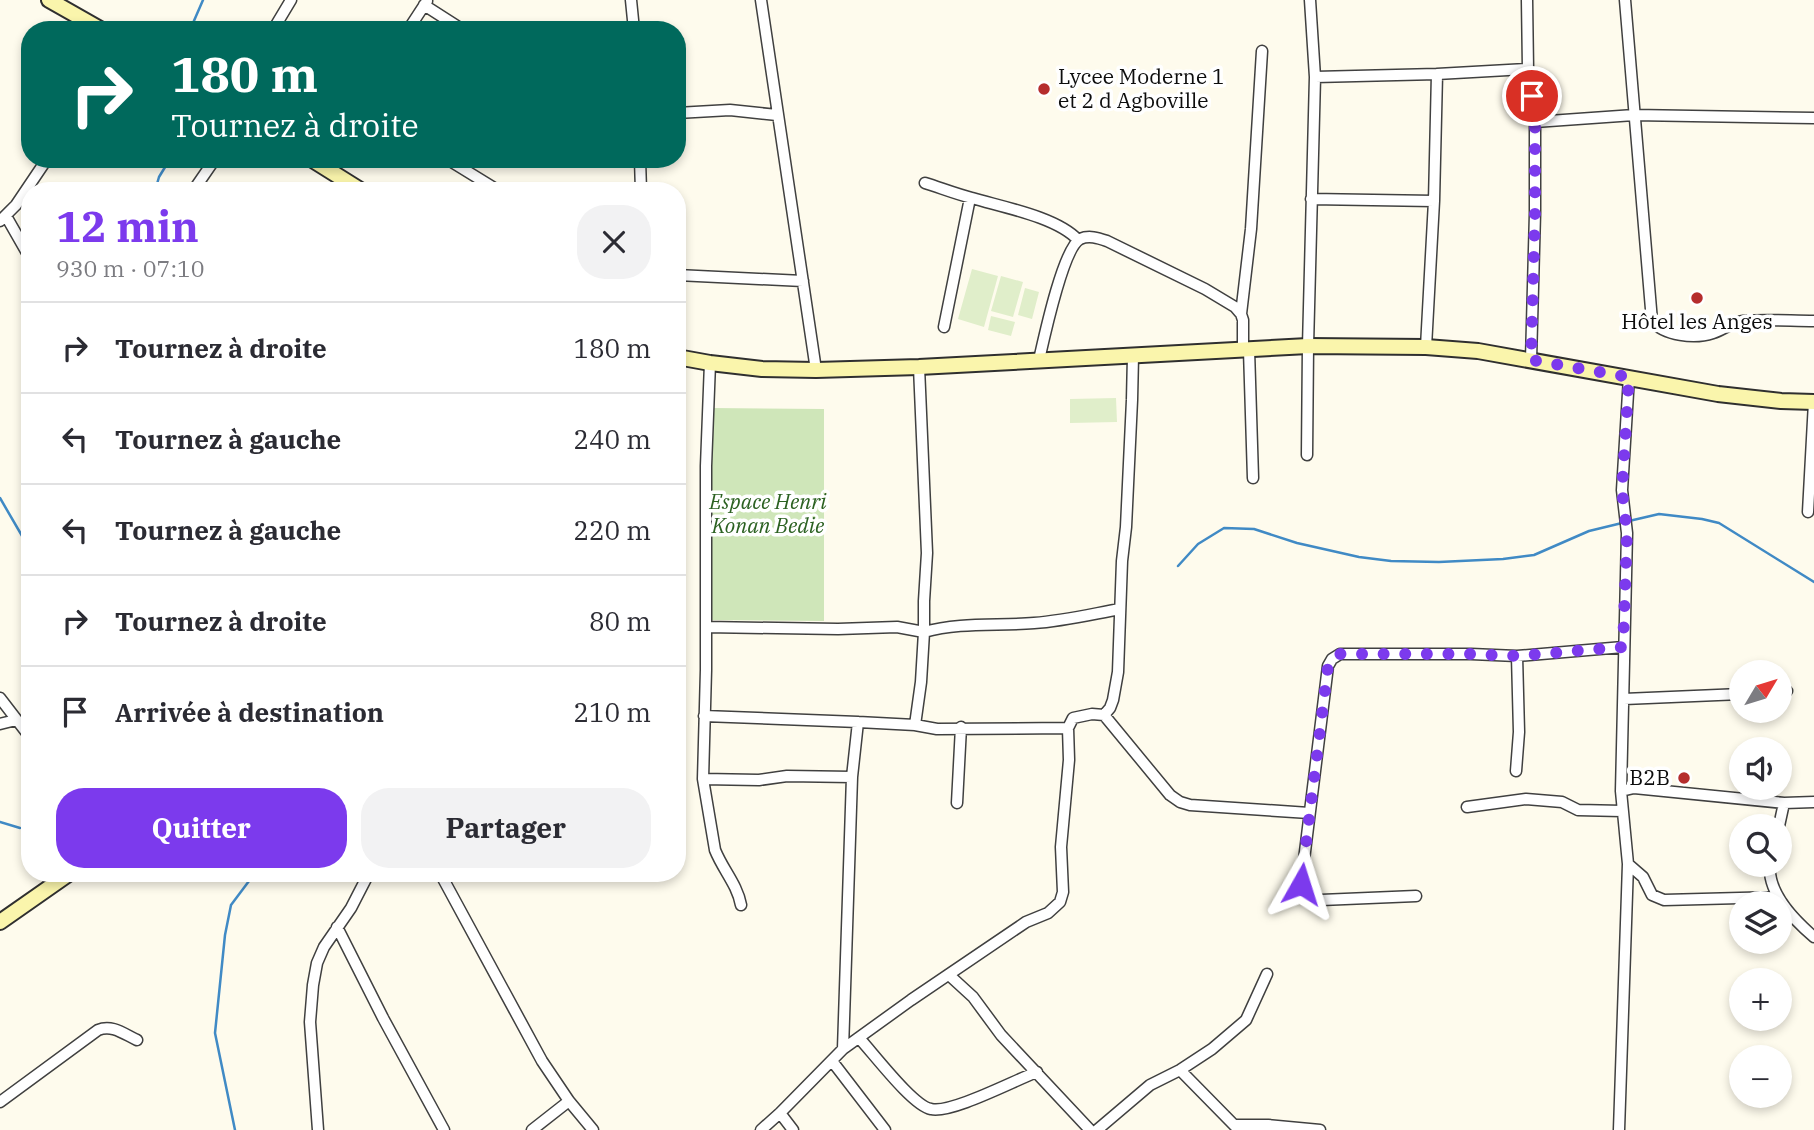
<!DOCTYPE html>
<html lang="fr">
<meta charset="utf-8">
<style>
:root{--surface:#fff;--page:#f2f2f3;--text:#2b2b33;--muted:#7c7c81;--line:#e1e1e2;--accent:#7c3aed}
body{margin:0;font-family:"IBM Plex Serif",serif;background:var(--page);color:var(--text);height:100vh;display:flex;flex-direction:column;font-size:26px;white-space:nowrap}
*{box-sizing:border-box;margin:0}
p{font-size:23px;color:var(--muted)}
.icon{flex:none;width:38px;height:38px;fill:none;stroke:currentColor;stroke-width:2;stroke-linecap:round;stroke-linejoin:round}
.map{position:relative;flex:1;overflow:hidden}
.sheet{position:absolute;left:21px;top:182px;width:665px;height:700px;display:flex;flex-direction:column;background:var(--surface);border-radius:28px;box-shadow:0 4px 10px #0003}
.sheet>*{flex:none}
.banner{position:absolute;left:21px;top:21px;width:665px;height:147px;border-radius:28px;box-shadow:0 4px 10px #0003;background:#00695c;color:#fff;overflow:hidden}
.needle{width:46px;rotate:52deg}
.fabs{position:absolute;left:1729px;top:660px;display:grid;gap:14px}
.fabs a{display:grid;place-items:center;width:63px;height:63px;border-radius:50%;background:var(--surface);box-shadow:0 4px 10px #0003;font-size:35px}
.pin{position:absolute;display:grid;place-items:center;width:60px;height:60px;color:#fff;margin:-30px;border:4px solid #fff;border-radius:50%;box-shadow:0 2px 7px #0007}
.me{position:absolute;width:77px;margin:-38px;rotate:6deg;stroke-linejoin:round;filter:drop-shadow(0 0 5px #0008)}
.turn{display:flex;align-items:center;gap:24px;height:147px;padding:0 35px;font-size:32px}
.turn .icon{width:91px;height:91px;stroke-width:2.5}
.turn b{display:block;font-size:49px;line-height:60px}
.round{display:grid;place-items:center;flex:none;width:74px;height:74px;border-radius:28px;background:var(--page)}
.overview{display:flex;align-items:center;justify-content:space-between;height:119px;padding:0 35px}
h1{font-size:42px;font-weight:800;line-height:52px;color:var(--accent)}
.cta{display:flex;gap:14px;margin-top:auto;padding:14px 35px}
.cta a{flex:1;height:80px;border-radius:28px;background:var(--accent);color:#fff;font-size:28px;font-weight:800;line-height:80px;text-align:center}
.cta a+a{background:var(--page);color:var(--text)}
ul{padding:0;list-style:none}
li{display:flex;align-items:center;gap:21px;height:91px;padding:0 35px;border-top:2px solid var(--line)}
li div{flex:1}
li b{display:block;font-size:26px}
li em{font-style:normal}
.map>svg:first-child{display:block}
</style>
<div class="map">
<svg width="1814" height="1130" viewBox="0 0 1814 1130">
<rect width="100%" height="100%" fill="#fefbed"/>
<path fill="#cfe6b9" d="M711 408 824 409V621L711 620Z"/>
<path fill="#e0eeca" d="M972 269 998 276 984 327 958 319Z
M1001 276 1023 282 1013 317 991 311Z
M1025 288 1039 292 1032 319 1018 315Z
M991 316 1015 322 1011 336 988 330Z
M1116 398 1117 422 1070 423V399Z"/>
<g fill="none" stroke-linecap="round" stroke-linejoin="round">
<path stroke="#408ac5" stroke-width="2.5" d="M190 30 203 0
M155 191 159 177 170 159
M0 498 25 541 30 553
M1629 521 1659 514 1702 519 1719 523 1814 582
M1178 566 1198 544 1224 528 1254 529 1297 543 1359 557 1391 561 1439 562 1503 559 1534 555 1589 531 1622 523
M0 822 20 828
M235 1130 215 1033 225 935 231 905 255 873"/>
<defs>
<path id="street" d="M631 0 634 30
M761 0 816 370
M1527 0 1528 69 1535 122V213L1531 360
M1625 0 1652 321C1664 336 1695 339 1713 333 1723 330 1732 322 1743 321 1766 319 1791 321 1814 321
M424 5 463 30
M273 30 291 0
M408 30 427 1
M1437 74 1528 69
M1315 77 1437 74 1434 201 1426 347
M677 113 730 110 777 115
M1535 122 1634 115 1814 118
M447 159 499 191
M640 159 641 191
M925 183C941 188 956 194 972 198 1002 207 1057 217 1078 240
M193 191 215 159
M1311 199 1434 201
M6 216 30 258
M0 221 16 205 47 159
M677 275 803 281
M1241 314 1251 229 1262 51
M944 327 970 198
M1249 350 1253 478
M1039 360C1044 338 1063 249 1080 239 1089 235 1098 238 1107 241L1205 289 1235 307 1241 314 1243 320V350
M710 363 706 466V670L703 779 715 850C723 870 737 884 741 905
M1629 377 1622 490 1627 533 1621 791 1628 864 1643 877 1652 895 1664 900 1778 897
M1307 455 1308 346 1315 77 1310 0
M1808 512 1814 402
M706 627 838 629 897 627 924 632V601L927 553 919 367
M1780 691H1787
M0 698 30 737
M1624 699 1741 694
M1104 715 1170 795 1180 802 1190 805 1309 813
M704 716 858 722 915 725 937 729 1068 728
M0 724 16 720
M915 725 921 682 924 632C960 622 997 626 1034 623 1063 621 1092 614 1120 609
M1516 771 1519 732 1517 656
M703 779 759 780 787 776 852 777
M1621 791 1634 788 1784 803 1814 802
M957 803 961 727
M1467 807 1526 799 1562 802 1578 810 1622 811
M1779 826 1784 803
M1770 864C1767 893 1794 920 1814 937
M440 873 542 1061 569 1101 593 1130
M1416 896 1321 900 1309 894 1301 884 1328 666 1332 659 1340 654H1471L1517 656 1623 647
M337 927 383 1018 444 1130
M949 975 973 997 1001 1035 1090 1130
M859 1038C874 1054 913 1106 931 1109 951 1114 1015 1080 1037 1072
M843 1049 852 777 858 722
M832 1061 885 1130
M1180 1070 1236 1127
M0 1102 98 1030C112 1024 124 1034 137 1040
M780 1113 793 1130
M1234 1125H1268L1320 1130
M318 1130 310 1022 313 985 317 963 324 947 351 908 369 873
M532 1130 569 1101
M761 1130 780 1113 843 1049 911 1000 1026 922 1048 913 1060 902 1063 892 1061 847 1069 760 1068 728 1073 718 1092 714 1104 715 1110 708 1113 700 1118 672 1122 561 1126 527 1132 400 1133 356
M1097 1130 1150 1085 1180 1070 1212 1049 1246 1020 1267 974
M1619 1130 1628 864"/>
<path id="secondary" d="M49 0 102 30
M311 159 362 191
M677 357 710 363 762 369 816 370 919 367 1308 346 1426 347 1478 351 1718 394 1781 401 1814 402
M0 922 70 873"/>
</defs>
<use href="#street" stroke="#404040" stroke-width="13"/>
<use href="#secondary" stroke="#2f2f2f" stroke-width="18"/>
<use href="#street" stroke="#fff" stroke-width="10"/>
<use href="#secondary" stroke="#faf5ac" stroke-width="14"/>
</g>
<g fill="none" stroke-linecap="round" stroke-linejoin="round">
<path stroke="#7c3aed" stroke-width="12" stroke-dasharray="0 21.6" d="M1301 884 1328 666 1332 659 1340 654H1471L1517 656 1623 647 1627 533 1622 490 1629 377 1531 360 1535 213V122L1532 96"/>
</g>
<g fill="#b52d2d" stroke="#fff" stroke-width="2.5">
<circle cx="1044" cy="89" r="7"/>
<circle cx="1697" cy="298" r="7"/>
<circle cx="1684" cy="778" r="7"/>
</g>
<g text-anchor="middle" stroke-width="7" stroke-linejoin="round" paint-order="stroke">
<g font-size="21" fill="#0d0d0d" stroke="#fff" text-anchor="start">
<text x="1058" y="84">Lycee Moderne 1<tspan x="1058" dy="24">et 2 d Agboville</tspan></text>
<text x="1697" y="329" text-anchor="middle">Hôtel les Anges</text>
<text x="1670" y="785" text-anchor="end">B2B</text>
</g>
<g font-size="21" font-style="italic" fill="#2b6121" stroke="#fff">
<text x="768" y="509">Espace Henri<tspan x="768" dy="24">Konan Bedie</tspan></text>
</g>
</g>
</svg>
<div class="fabs">
<a><svg class="needle" viewBox="-14 -14 28 28"><path d="M0-13l5 13h-10z" fill="#e53935"/><path d="M0 13l5-13h-10z" fill="#7c7c81"/></svg></a>
<a><svg class="icon" aria-label="sound" viewBox="0 0 24 24"><path d="M4 9h4l5-4v14l-5-4H4zM17 9q2 3 0 6"/></svg></a>
<a><svg class="icon" aria-label="search" viewBox="0 0 24 24"><circle cx="10" cy="10" r="6"/><path d="M15 15l6 6"/></svg></a>
<a><svg class="icon" aria-label="layers" viewBox="0 0 24 24"><path d="M12 4l9 5-9 5-9-5zM3 14l9 5 9-5"/></svg></a>
<a>+</a>
<a>−</a>
</div>
<div class="pin" style="left:1532px;top:96px;background:#d93025"><svg class="icon" aria-label="arrive" viewBox="0 0 24 24"><path d="M6 21V4h12l-3 4 3 4H6"/></svg></div>
<svg class="me" style="left:1301px;top:884px" viewBox="-20 -20 40 40"><path d="M0-17L14 15 0 8-14 15z" fill="#7c3aed" stroke="#fff" stroke-width="4"/></svg>
<div class="banner">
<div class="turn"><svg class="icon" aria-label="right" viewBox="0 0 24 24"><path d="M7 20v-9h11M14 6l5 5-5 5"/></svg><div><b>180 m</b>Tournez à droite</div></div>
</div>
<section class="sheet">
<div class="overview"><div><h1>12 min</h1><p>930 m · 07:10</p></div><a class="round"><svg class="icon" aria-label="close" viewBox="0 0 24 24"><path d="M6 6l12 12M18 6L6 18"/></svg></a></div>
<ul>
<li><svg class="icon" aria-label="right" viewBox="0 0 24 24"><path d="M7 20v-9h11M14 6l5 5-5 5"/></svg><div><b>Tournez à droite</b></div><em>180 m</em></li>
<li><svg class="icon" aria-label="left" viewBox="0 0 24 24"><path d="M17 20v-9H6M10 6l-5 5 5 5"/></svg><div><b>Tournez à gauche</b></div><em>240 m</em></li>
<li><svg class="icon" aria-label="left" viewBox="0 0 24 24"><path d="M17 20v-9H6M10 6l-5 5 5 5"/></svg><div><b>Tournez à gauche</b></div><em>220 m</em></li>
<li><svg class="icon" aria-label="right" viewBox="0 0 24 24"><path d="M7 20v-9h11M14 6l5 5-5 5"/></svg><div><b>Tournez à droite</b></div><em>80 m</em></li>
<li><svg class="icon" aria-label="arrive" viewBox="0 0 24 24"><path d="M6 21V4h12l-3 4 3 4H6"/></svg><div><b>Arrivée à destination</b></div><em>210 m</em></li>
</ul>
<div class="cta"><a>Quitter</a><a>Partager</a></div>
</section>
</div>
